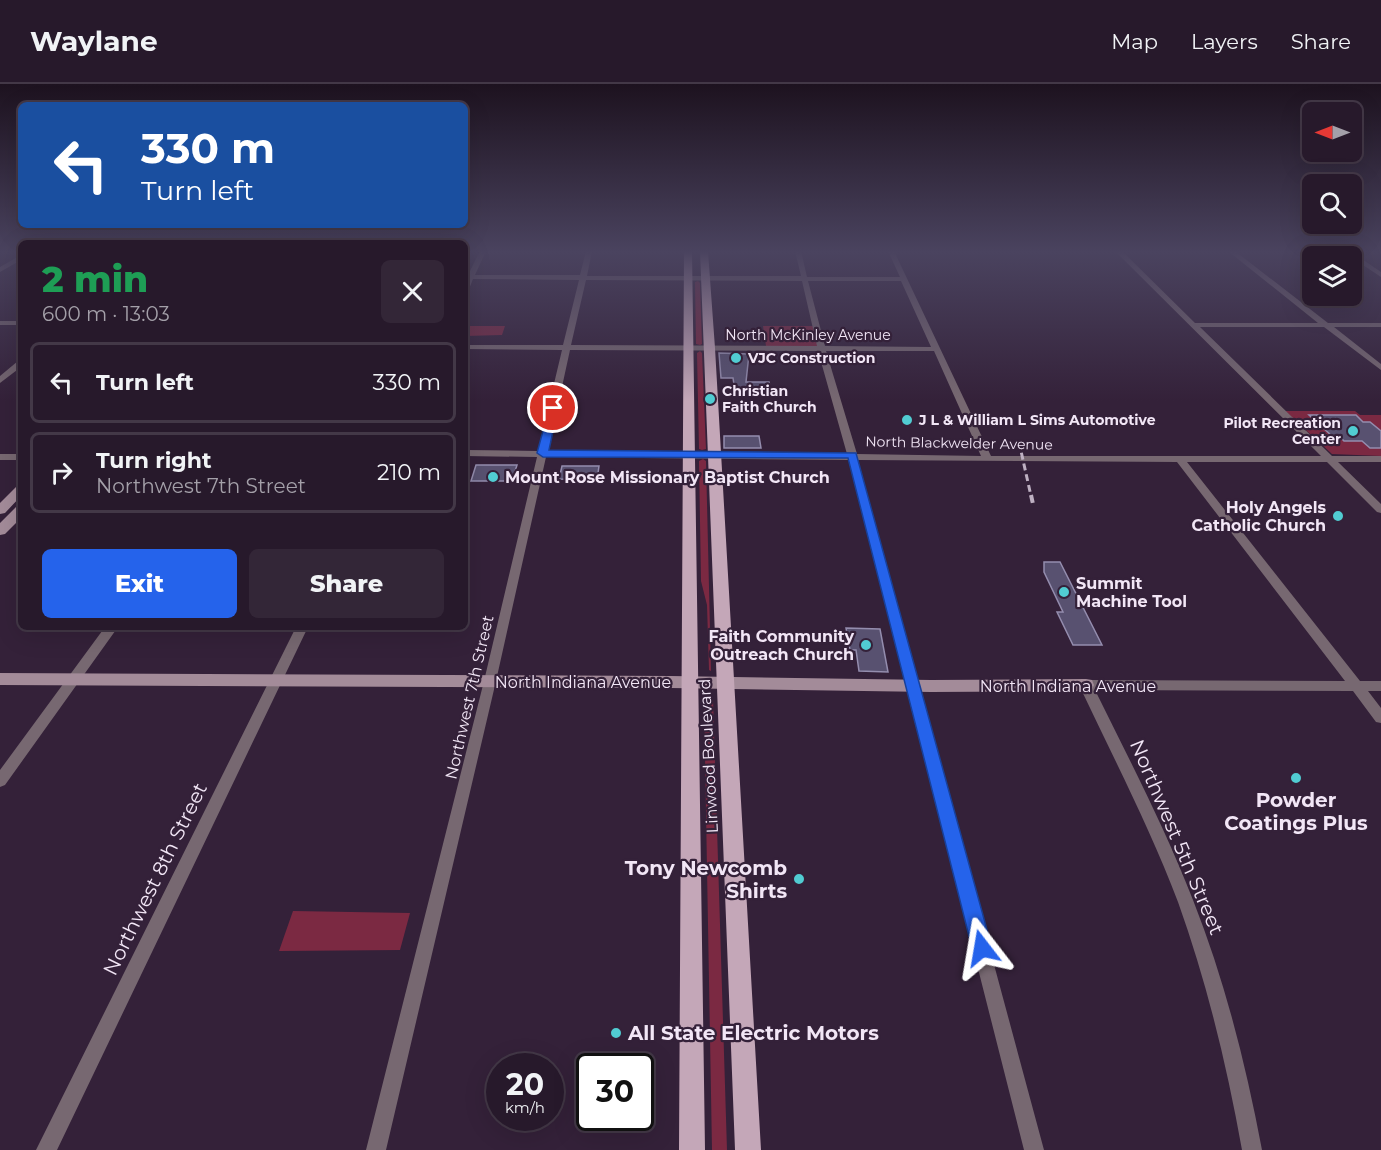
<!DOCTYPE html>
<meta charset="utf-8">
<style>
:root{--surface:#27192b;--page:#332637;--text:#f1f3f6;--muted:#a4a0a9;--line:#433847;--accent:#2563eb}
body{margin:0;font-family:Montserrat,sans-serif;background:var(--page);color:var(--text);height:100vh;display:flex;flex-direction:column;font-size:22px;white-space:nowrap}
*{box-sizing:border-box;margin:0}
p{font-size:20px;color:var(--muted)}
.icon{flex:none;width:33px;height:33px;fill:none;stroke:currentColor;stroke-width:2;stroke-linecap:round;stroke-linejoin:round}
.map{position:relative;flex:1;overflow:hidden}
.side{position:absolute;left:18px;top:156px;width:450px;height:390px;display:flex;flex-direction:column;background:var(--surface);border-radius:9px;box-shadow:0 6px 24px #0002,0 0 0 2px var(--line)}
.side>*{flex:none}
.top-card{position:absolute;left:18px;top:18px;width:450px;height:126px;border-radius:9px;box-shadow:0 6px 24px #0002,0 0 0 2px var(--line);background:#1a4fa0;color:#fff;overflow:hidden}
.needle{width:39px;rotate:270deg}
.controls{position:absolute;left:1302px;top:18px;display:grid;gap:12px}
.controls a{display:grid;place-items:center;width:60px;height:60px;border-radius:9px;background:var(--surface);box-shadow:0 6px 24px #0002,0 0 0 2px var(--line);font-size:30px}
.speed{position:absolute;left:486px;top:969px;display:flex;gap:12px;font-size:30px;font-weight:700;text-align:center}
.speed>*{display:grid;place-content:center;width:78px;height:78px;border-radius:50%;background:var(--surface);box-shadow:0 6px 24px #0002,0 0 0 2px var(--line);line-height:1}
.speed small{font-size:15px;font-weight:400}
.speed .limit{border:3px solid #111;border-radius:9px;background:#fff;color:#111}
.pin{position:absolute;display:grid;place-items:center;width:51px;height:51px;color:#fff;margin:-26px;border:3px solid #fff;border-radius:50%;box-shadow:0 2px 6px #0007}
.me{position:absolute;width:66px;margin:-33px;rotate:346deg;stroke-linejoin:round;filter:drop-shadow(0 0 4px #0008)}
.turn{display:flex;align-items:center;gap:21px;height:126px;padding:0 24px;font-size:27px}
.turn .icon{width:78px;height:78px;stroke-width:2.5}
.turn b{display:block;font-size:42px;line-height:51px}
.round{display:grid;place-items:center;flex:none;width:63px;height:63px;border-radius:9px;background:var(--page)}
.head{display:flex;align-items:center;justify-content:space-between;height:102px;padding:0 24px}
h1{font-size:36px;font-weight:800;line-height:45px;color:#1e9e55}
.primary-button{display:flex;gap:12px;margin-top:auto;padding:12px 24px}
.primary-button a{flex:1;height:69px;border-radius:9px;background:var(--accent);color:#fff;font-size:24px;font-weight:800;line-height:69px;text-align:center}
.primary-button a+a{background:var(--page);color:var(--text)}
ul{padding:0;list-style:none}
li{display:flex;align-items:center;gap:18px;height:81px;margin:0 12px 9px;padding:0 12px;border:3px solid var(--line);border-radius:9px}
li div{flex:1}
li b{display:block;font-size:22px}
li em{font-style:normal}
header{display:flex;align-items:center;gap:36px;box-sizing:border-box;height:84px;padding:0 30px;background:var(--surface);border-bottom:2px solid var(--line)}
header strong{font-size:28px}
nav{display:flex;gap:33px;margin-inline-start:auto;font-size:21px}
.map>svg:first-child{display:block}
</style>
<header>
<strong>Waylane</strong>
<nav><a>Map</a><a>Layers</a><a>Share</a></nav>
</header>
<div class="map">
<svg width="1381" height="1066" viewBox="0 0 1381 1066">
<rect width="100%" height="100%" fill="#342139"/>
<path fill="#7b2942" d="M698 197 700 199 702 260 700 261 696 260 695 198Z
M465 242H505L502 251 465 252Z
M763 242H813L818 262H766Z
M700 267 702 269 706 365 702 366 699 365 697 269Z
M1285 327H1355L1360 331H1381V372L1332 370Z
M703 375 706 377 711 587 709 586 707 521 701 497 699 377Z
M708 612 713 615 727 1066H712L704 615Z
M293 827 410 829 400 866 279 867Z"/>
<path fill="#585170" stroke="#948dae" stroke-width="1.5" d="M719 269 749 270 746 298H769L771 307H735L733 294H721Z
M1309 331H1356L1363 338H1370L1381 347V364H1370L1362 357H1344L1339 352H1332Z
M724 352H759L761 364H724Z
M476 381H517L512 397H471Z
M562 382H599L597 396 559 395Z
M1044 478H1060L1102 561H1073L1057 528H1063L1044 488Z
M846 544 880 545 888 588 859 587 856 566H850Z"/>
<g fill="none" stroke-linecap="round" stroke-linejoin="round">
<path fill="#776871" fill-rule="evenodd" d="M480 167H486L475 191H580L586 167H592L587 192H801L795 167H801L807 193H900L888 167H894L991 372H1321L1115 167H1122L1195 239H1318L1228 167H1235L1328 239H1381V243H1334L1381 280V286L1324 243H1200L1332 372H1381V378H1338L1381 420V429L1377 428 1327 378H1187L1360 597H1381V607H1368L1381 624V639L1376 638 1353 607 1095 606C1129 675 1165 744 1193 816 1225 897 1246 981 1262 1066H1242C1227 982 1207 899 1178 818 1150 744 1113 673 1079 601L1081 597 1086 596 1345 597 1177 378 858 376 1044 1066H1024L849 376 546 373 496 597 386 1066H366L484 597 537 373 465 372V366L538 367 562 266 465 265V261H563L579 196 473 195 469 205 465 207V191H468ZM586 196 802 197 817 262 571 261ZM808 197H901L931 263 825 262ZM570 266 818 267 847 370 548 367ZM826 267H934L981 372 857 370Z
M1342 167H1350L1381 188V193Z
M21 171V176L0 188V183Z
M0 237H21V241H0Z
M18 277H21V283L0 299V292Z
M0 370H21V376H0Z
M105 543H118L5 701 0 703V686Z
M296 543H308L57 1066H36Z"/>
<path fill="#a38b99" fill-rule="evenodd" d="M21 401V412L5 429 0 430V419L17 402Z
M21 422V434L5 450 0 451V439L16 423Z
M0 589 671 592 931 596 1086 595 1092 596 1094 601 1092 606 1086 607 931 608 671 604 0 601Z"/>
<path fill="#c4a7b8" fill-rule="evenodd" d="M684 167H692L705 1066H679Z
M700 167H708L715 264 761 1066H735Z"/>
<path stroke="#beb0c2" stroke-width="3" stroke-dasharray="7 4" stroke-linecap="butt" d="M1019 358 1031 412"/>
<path stroke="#beb0c2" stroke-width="4" stroke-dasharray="8 4.5" stroke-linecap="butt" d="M1031 411 1033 420"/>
</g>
<linearGradient id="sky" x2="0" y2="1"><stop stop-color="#1d121f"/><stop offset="0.53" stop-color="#4a435f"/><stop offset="1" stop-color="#4a435f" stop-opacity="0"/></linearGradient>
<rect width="1381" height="317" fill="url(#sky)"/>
<path fill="#2563eb" stroke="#184099" stroke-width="1.5" d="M550 321 558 324 549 366 856 369 992 864 989 871 982 874 975 871 972 864 848 374 543 373 537 369Z"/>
<g fill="#51ccd2" stroke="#342139" stroke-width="2">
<circle cx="736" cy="274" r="6"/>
<circle cx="710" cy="315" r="6"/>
<circle cx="907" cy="336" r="6"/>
<circle cx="1353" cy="347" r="6"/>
<circle cx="493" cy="393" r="6"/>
<circle cx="1338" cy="432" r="6"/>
<circle cx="1064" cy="508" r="6"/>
<circle cx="866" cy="561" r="6"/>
<circle cx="1296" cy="694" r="6"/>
<circle cx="799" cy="795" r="6"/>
<circle cx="616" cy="949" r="6"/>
</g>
<g text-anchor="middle" stroke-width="4.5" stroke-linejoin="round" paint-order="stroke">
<g font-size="14" fill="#f2e6f6" stroke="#342139">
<text x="808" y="256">North McKinley Avenue</text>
<text transform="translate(959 359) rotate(1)" y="5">North Blackwelder Avenue</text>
</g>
<g font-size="14" font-weight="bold" fill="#f2e6f6" stroke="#342139" text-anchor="start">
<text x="748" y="279">VJC Construction</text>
<text x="722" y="312">Christian<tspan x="722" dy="16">Faith Church</tspan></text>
<text x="919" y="341">J L &amp; William L Sims Automotive</text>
<text x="1341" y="344" text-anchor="end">Pilot Recreation<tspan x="1341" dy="16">Center</tspan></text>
</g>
<g font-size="16" font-weight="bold" fill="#f2e6f6" stroke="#342139" text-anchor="start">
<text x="505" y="399">Mount Rose Missionary Baptist Church</text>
<text x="1326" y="429" text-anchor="end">Holy Angels<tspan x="1326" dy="18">Catholic Church</tspan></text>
<text x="1076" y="505">Summit<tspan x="1076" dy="18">Machine Tool</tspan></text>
<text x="854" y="558" text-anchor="end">Faith Community<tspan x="854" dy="18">Outreach Church</tspan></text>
</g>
<g font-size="16" fill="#f2e6f6" stroke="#342139">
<text x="583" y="604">North Indiana Avenue</text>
<text x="1068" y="608">North Indiana Avenue</text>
<text transform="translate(469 613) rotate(-77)" y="6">Northwest 7th Street</text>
<text transform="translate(708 672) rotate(-93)" y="6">Linwood Boulevard</text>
</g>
<g font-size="20" font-weight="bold" fill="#f2e6f6" stroke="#342139">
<text x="1296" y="723">Powder<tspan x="1296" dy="23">Coatings Plus</tspan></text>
<text x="787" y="791" text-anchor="end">Tony Newcomb<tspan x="787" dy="23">Shirts</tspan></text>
<text x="628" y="956" text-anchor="start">All State Electric Motors</text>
</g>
<g font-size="20" fill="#f2e6f6" stroke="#342139">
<text transform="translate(1177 753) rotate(67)" y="7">Northwest 5th Street</text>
<text transform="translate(155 795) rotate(-64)" y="7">Northwest 8th Street</text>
</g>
</g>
</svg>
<div class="controls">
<a><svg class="needle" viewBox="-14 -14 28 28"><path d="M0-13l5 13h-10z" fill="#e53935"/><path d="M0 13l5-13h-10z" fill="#a4a0a9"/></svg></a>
<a><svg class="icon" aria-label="search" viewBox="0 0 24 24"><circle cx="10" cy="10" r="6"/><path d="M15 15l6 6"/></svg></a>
<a><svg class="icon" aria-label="layers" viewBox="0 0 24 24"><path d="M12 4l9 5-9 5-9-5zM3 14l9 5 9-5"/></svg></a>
</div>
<div class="speed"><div>20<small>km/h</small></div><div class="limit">30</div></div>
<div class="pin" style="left:553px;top:324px;background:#d93025"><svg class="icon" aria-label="arrive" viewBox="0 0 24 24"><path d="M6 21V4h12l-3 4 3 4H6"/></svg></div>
<svg class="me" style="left:982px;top:864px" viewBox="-20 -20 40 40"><path d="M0-17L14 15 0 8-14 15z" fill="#2563eb" stroke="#fff" stroke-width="4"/></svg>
<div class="top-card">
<div class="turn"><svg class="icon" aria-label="left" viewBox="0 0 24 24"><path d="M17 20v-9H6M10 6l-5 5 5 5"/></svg><div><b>330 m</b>Turn left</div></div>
</div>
<section class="side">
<div class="head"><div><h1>2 min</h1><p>600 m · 13:03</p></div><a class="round"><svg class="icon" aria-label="close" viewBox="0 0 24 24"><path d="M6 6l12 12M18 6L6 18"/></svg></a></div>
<ul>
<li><svg class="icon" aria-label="left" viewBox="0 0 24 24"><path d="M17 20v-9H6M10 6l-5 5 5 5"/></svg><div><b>Turn left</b></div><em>330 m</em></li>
<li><svg class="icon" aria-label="right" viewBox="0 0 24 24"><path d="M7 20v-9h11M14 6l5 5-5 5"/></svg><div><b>Turn right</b><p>Northwest 7th Street</p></div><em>210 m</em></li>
</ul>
<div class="primary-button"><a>Exit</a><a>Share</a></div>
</section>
</div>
